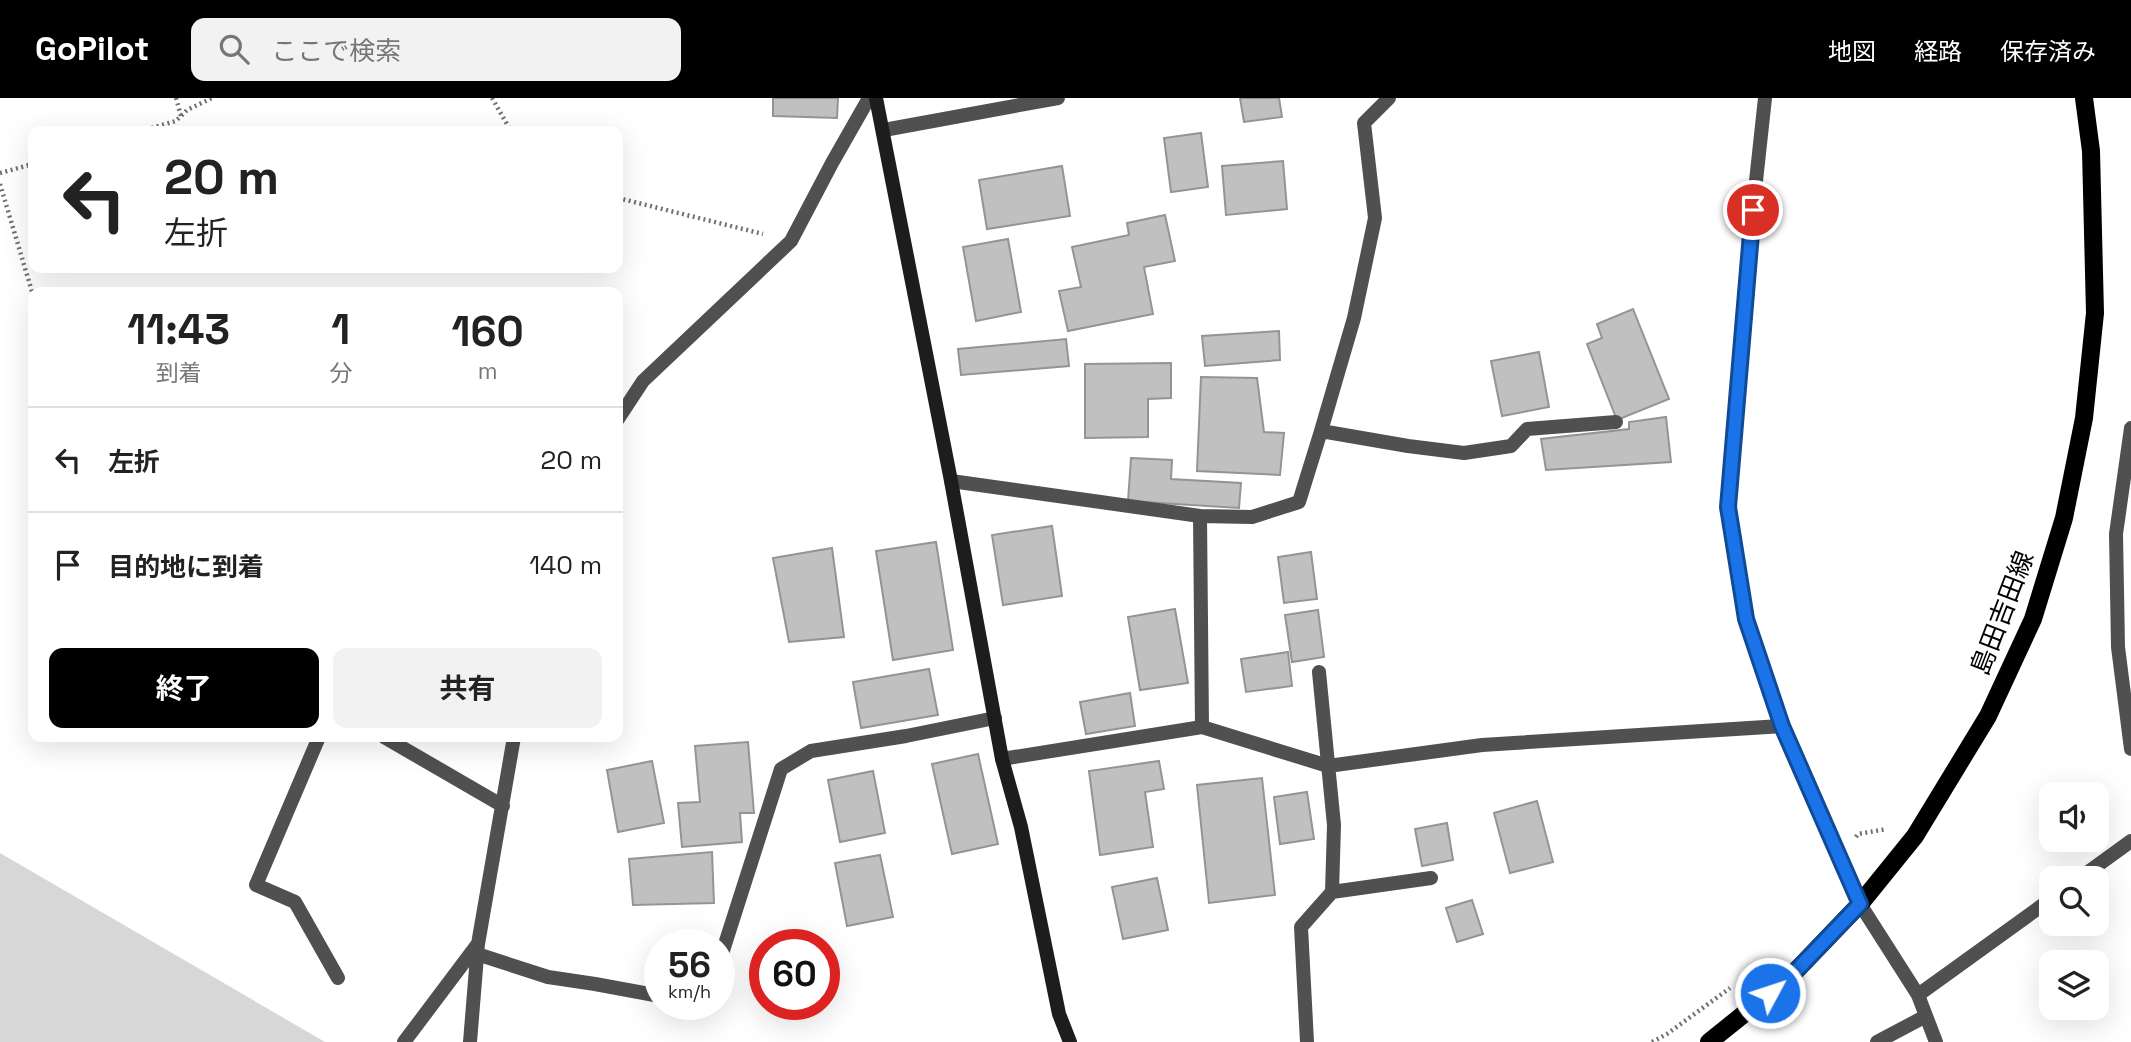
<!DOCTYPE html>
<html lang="ja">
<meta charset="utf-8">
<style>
:root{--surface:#fff;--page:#f2f2f2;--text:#222;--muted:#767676;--line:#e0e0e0;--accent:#000}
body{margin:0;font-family:"Space Grotesk","Noto Sans JP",sans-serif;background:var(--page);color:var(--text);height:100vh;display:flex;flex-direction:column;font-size:26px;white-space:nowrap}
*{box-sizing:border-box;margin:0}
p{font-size:23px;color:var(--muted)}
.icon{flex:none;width:38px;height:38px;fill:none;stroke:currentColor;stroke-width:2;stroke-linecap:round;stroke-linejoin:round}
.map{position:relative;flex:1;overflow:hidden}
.panel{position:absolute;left:28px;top:189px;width:595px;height:455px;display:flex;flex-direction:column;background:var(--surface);border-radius:14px;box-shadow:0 7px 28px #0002}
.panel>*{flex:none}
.top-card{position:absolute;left:28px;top:28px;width:595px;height:147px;border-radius:14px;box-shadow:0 7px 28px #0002;background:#fff;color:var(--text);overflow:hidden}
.buttons{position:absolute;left:2039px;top:684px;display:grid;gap:14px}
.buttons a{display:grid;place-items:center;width:70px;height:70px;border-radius:14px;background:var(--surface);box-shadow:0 7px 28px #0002;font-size:35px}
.speed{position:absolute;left:644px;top:831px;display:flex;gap:14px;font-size:35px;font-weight:700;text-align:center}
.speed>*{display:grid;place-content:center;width:91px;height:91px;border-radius:50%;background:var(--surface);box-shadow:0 7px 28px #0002;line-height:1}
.speed small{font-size:18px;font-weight:400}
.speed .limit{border:10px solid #d22;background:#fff;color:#111}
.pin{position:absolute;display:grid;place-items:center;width:60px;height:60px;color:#fff;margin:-30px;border:4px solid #fff;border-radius:50%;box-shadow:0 2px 7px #0007}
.me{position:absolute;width:77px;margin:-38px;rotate:50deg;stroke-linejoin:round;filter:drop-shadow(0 0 5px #0008)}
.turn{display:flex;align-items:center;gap:24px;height:147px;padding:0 21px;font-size:32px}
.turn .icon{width:91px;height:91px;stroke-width:2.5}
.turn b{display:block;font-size:49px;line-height:60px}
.eta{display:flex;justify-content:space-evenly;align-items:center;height:119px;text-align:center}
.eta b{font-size:42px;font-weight:700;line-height:49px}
.action{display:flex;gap:14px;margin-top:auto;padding:14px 21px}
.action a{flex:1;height:80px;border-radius:14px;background:var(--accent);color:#fff;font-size:28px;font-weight:700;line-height:80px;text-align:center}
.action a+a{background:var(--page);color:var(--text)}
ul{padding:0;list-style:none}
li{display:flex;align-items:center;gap:21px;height:105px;padding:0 21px;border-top:2px solid var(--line)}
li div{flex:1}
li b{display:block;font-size:26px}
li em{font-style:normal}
header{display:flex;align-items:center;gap:42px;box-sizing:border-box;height:98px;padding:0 35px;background:var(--accent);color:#fff}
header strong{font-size:33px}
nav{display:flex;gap:38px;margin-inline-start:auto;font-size:24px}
.search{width:490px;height:63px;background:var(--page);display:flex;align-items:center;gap:18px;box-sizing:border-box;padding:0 24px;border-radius:14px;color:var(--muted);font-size:26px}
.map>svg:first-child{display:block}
</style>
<header>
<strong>GoPilot</strong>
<div class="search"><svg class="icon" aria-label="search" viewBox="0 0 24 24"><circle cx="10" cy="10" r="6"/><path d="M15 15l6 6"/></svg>ここで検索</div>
<nav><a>地図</a><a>経路</a><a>保存済み</a></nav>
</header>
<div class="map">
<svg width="2131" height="944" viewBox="0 0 2131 944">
<rect width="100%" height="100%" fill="#fff"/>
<path fill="#d7d7d7" d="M0 755 325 944H0Z"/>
<path fill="#c0c0c0" stroke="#949494" stroke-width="2" d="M773 0H838L837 20 773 18Z
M1240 0H1279L1282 19 1244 24Z
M1201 35 1208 89 1171 94 1164 40Z
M1283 63 1287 111 1226 117 1222 68Z
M1062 68 1070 118 987 131 979 82Z
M1165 117 1175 163 1144 169 1153 216 1068 233 1059 193 1081 189 1072 149 1129 137 1127 125Z
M1008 141 1021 214 976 223 963 149Z
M1633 211 1669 301 1617 322 1587 246 1602 240 1597 226Z
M1279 233 1280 262 1205 268 1202 238Z
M1066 241 1069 268 961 277 958 251Z
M1539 254 1549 309 1502 318 1491 263Z
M1171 265V300L1148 301V339L1085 340V266Z
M1201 279 1257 280 1264 334 1284 335 1280 377 1197 373Z
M1666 319 1671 364 1546 372 1541 341 1629 331V324Z
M1131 360 1172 362 1171 381 1241 385 1239 410 1128 403Z
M1052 428 1062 498 1003 507 992 437Z
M936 444 953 552 893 562 876 453Z
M832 450 844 539 789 544 773 460Z
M1311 454 1317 501 1284 505 1278 459Z
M1175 511 1188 585 1140 592 1128 519Z
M1318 512 1324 559 1292 564 1285 517Z
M1288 554 1292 588 1246 594 1241 561Z
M929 571 938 617 861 630 853 584Z
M1130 595 1135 628 1086 636 1080 604Z
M748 644 754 715H740L742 744 682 749 678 705 700 704 695 648Z
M978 656 998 746 952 756 932 666Z
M652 663 664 725 618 734 607 672Z
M1159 663 1164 691 1145 694 1153 749 1100 757 1089 673Z
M873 673 885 735 840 744 828 682Z
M1262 680 1275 797 1209 805 1197 687Z
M1307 694 1314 741 1280 746 1274 699Z
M1537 703 1553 764 1510 775 1494 715Z
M1447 725 1453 762 1422 768 1415 731Z
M712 754 714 805 633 807 629 761Z
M880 757 893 819 847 828 835 765Z
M1157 780 1168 832 1123 841 1112 789Z
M1472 802 1483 836 1457 844 1446 810Z"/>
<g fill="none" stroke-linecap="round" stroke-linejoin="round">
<path stroke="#727272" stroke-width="4.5" stroke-dasharray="2 3.5" stroke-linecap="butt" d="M176 0 181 18
M492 0 511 33
M141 33 176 23 187 12 212 0
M0 75 33 66
M0 86 33 197
M618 100 763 136
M1856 739 1858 736 1887 731
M1652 944 1667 936 1730 890"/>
<path stroke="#505050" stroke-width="14" d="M1765 0 1747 166 1729 409 1746 521 1782 628 1860 806 1918 897 1936 944
M884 32 1058 0
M618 321 643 283 791 143 832 65 869 0
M2131 330 2116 436 2118 549 2131 651
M1321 333 1354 220 1375 120 1364 25 1389 0
M951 383 1200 418 1202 629
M1200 418 1252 419 1299 404 1321 333 1408 348 1464 355 1511 348 1527 331 1616 324
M1319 574 1334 727 1332 794
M319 639 256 787 295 804 338 880
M384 639 503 708
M1002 661 1202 629 1328 668 1482 647 1782 628
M2080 780 2131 743
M477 856 548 879 595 886 660 898
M719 865 781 671 811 653 906 638 995 620
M1918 897 2051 801
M404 944 477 847
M470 944 478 846 514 639
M1307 944 1301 829 1332 794 1431 780
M1877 944 1926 918"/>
<path stroke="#1d1d1d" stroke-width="14" d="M876 0 951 383 1002 661 1021 729 1059 916 1070 944"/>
<path stroke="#000" stroke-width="18" d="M1709 944 1790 879 1860 806 1915 738 1988 618 2033 521 2064 420 2084 320 2095 215 2091 53 2084 0"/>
</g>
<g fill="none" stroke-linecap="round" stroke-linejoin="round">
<defs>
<path id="route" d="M1753 112 1728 409 1746 521 1782 628 1860 806 1790 879 1770 895"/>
</defs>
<use href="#route" stroke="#114b97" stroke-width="18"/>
<use href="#route" stroke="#1a73e8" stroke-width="12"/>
</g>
<g text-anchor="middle" stroke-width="5" stroke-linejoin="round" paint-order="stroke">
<g font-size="26" fill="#000" stroke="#fff">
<text transform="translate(2002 515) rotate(-69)" y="9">島田吉田線</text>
</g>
</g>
</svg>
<div class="buttons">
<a><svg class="icon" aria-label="sound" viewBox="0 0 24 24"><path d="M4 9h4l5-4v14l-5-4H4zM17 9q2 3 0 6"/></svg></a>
<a><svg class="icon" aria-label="search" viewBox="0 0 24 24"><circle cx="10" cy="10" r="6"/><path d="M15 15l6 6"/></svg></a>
<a><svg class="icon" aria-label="layers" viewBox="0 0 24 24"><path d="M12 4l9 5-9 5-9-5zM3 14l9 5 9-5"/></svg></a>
</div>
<div class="speed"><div>56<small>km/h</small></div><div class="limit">60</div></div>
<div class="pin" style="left:1753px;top:112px;background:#d93025"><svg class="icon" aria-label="arrive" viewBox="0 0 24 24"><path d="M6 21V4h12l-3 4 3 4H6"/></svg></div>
<svg class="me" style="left:1770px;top:895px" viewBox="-20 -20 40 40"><circle r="17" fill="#1a73e8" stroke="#fff" stroke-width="3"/><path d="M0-11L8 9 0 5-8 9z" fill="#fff"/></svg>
<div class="top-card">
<div class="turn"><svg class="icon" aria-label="left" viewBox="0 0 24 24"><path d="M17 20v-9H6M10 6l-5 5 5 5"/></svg><div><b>20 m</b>左折</div></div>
</div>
<section class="panel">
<div class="eta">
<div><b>11:43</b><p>到着</p></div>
<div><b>1</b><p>分</p></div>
<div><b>160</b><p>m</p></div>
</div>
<ul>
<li><svg class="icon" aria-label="left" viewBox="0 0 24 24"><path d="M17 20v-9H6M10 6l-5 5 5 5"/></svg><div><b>左折</b></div><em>20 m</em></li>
<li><svg class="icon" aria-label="arrive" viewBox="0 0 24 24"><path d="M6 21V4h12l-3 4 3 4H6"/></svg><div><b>目的地に到着</b></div><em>140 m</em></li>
</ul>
<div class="action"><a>終了</a><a>共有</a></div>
</section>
</div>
